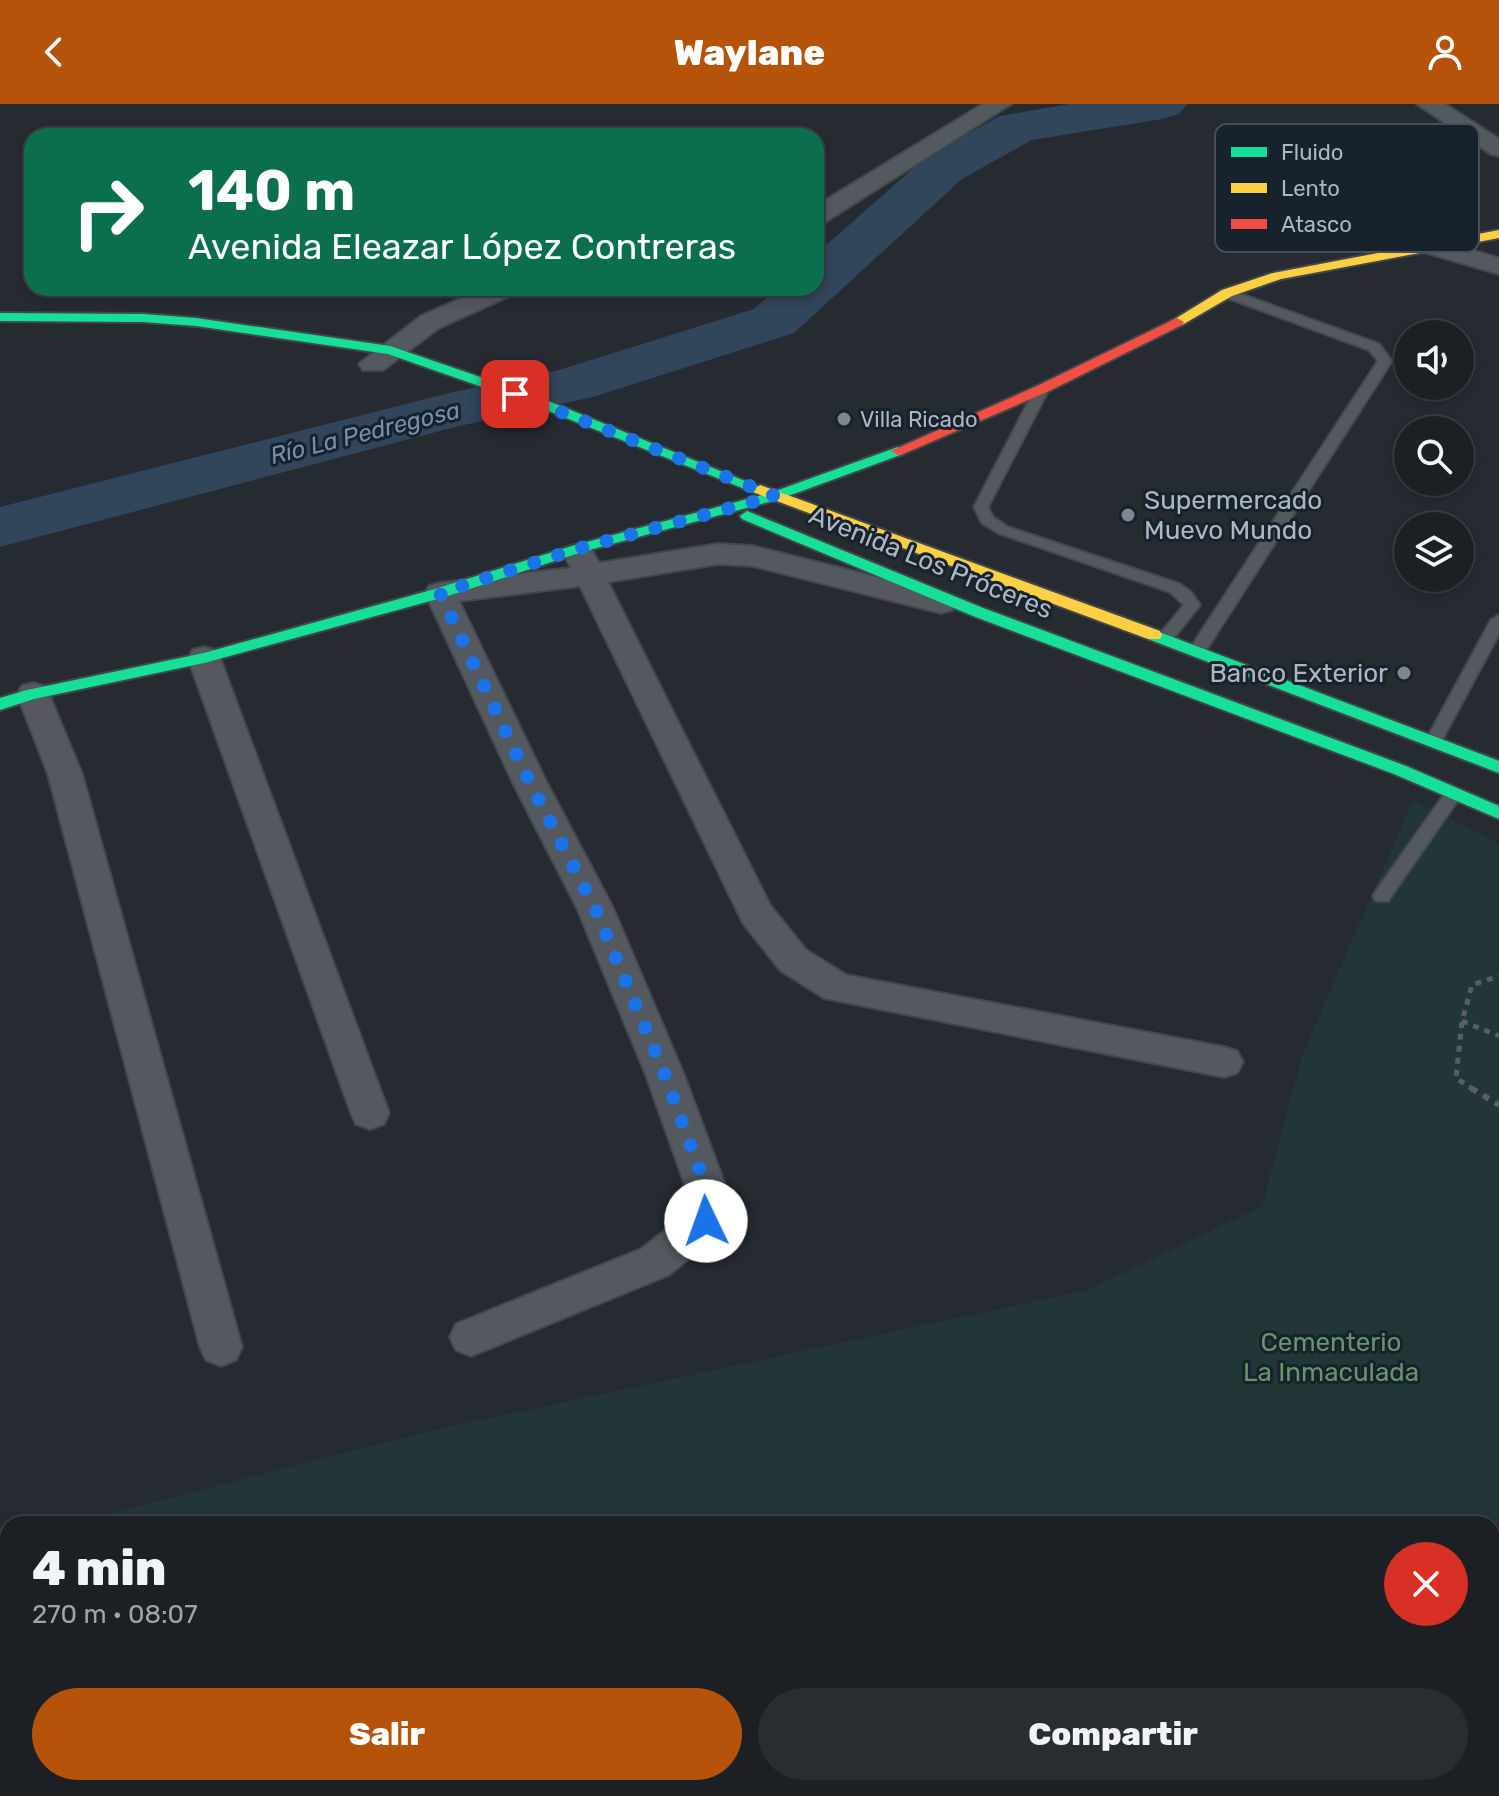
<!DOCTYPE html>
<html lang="es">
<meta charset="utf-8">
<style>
:root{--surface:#1c2025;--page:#292d32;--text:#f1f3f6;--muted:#a0a3a7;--line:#3a3e42;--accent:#b45309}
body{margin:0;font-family:Rubik,sans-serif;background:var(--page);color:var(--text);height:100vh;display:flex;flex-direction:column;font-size:30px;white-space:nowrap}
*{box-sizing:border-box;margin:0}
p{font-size:26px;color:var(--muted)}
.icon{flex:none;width:44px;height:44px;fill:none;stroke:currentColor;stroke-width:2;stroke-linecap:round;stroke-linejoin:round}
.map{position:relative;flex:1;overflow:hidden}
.panel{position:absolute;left:0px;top:1412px;width:1500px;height:280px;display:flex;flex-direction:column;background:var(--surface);border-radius:24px 24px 0 0;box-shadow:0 4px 12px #0003,0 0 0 2px var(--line)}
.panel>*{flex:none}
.top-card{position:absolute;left:24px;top:24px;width:800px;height:168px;border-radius:24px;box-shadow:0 4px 12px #0003,0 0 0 2px var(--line);background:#0b6e4f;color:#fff;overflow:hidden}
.controls{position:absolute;left:1394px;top:216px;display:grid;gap:16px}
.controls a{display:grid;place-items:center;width:80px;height:80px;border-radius:50%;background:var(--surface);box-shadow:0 4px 12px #0003,0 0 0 2px var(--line);font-size:40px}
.pin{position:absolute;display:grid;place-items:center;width:68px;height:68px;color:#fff;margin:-34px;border-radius:16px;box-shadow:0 4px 12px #0006}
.me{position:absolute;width:88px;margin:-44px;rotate:357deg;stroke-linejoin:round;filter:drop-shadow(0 0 6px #0008)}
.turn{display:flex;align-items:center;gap:28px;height:168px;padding:0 32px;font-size:36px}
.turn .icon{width:104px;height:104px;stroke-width:2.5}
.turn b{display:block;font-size:56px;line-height:68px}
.round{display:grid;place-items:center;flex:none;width:84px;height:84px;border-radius:42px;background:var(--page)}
.headline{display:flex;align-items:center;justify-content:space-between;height:136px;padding:0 32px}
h1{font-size:48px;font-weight:800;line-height:60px}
.action{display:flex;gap:16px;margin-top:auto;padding:16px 32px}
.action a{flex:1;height:92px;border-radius:48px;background:var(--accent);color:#fff;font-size:32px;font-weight:800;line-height:92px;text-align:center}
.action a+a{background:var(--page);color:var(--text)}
header{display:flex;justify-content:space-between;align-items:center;height:104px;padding:0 32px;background:var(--accent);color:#fff;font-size:36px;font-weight:800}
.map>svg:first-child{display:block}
</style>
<header><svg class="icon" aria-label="back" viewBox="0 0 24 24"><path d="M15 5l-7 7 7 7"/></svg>Waylane<svg class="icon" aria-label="person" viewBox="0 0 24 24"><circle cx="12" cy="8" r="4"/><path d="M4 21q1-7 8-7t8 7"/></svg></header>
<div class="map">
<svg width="1499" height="1692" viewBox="0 0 1499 1692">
<rect width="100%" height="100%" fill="#252b31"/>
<path fill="#223537" d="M1413 696 1499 739V1692H0V1438L8 1436V1684H1492V1420H69L430 1327 1088 1186 1262 1102 1302 952Z"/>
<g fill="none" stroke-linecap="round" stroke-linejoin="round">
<path fill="#31455b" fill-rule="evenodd" d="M1069 0H1187L1179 10 1162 15 1032 36 962 75 794 229 593 293 459 322 0 443V403L453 288 559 266 754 205 778 184H816V150L926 53 1000 12Z"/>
<defs>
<path id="lane" d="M1365 58H1373L1471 133V139H1463L1365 64Z
M1227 185 1379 240 1392 257 1203 551 1197 552 1189 547 1191 543 1378 257 1369 246 1222 192 1220 189Z
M1042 281 1049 285 988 403 993 413 1008 423 1180 480 1191 488 1200 501 1169 540 1163 541 1155 536 1184 501 1170 488 998 429 982 419 974 403 1035 285Z
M1499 511V530L1441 638 1439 642H1427L1425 638 1491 516Z
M1454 683 1462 689 1460 693 1388 797H1376L1373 792 1376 787 1448 685Z"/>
<path id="street" d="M983 0H1011L825 118 816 120V102Z
M1417 0H1445L1499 35V52L1491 50Z
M1433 135 1499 154V170L1424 148 1420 143 1424 138Z
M484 184H518L514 190 439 224 383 266H363L359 260 421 212Z
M579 440 590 443 599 459 718 440 753 442 952 492 956 499 952 506 941 509 753 462 718 460 608 478 770 801 806 846 846 871 1224 943 1237 947 1243 958 1237 969 1224 973 824 894 780 866 743 819 580 482 459 497 547 679 613 804 684 971 724 1078 726 1117 720 1129 669 1171 471 1252 456 1246 450 1233 456 1220 641 1145 686 1110 684 1078 646 971 577 804 513 679 425 489 429 482 440 479 571 464 564 450 568 443Z
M204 543 215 546 220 554 389 1009 384 1020 370 1025 356 1020 351 1009 188 554 193 546Z
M33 579 44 582 49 590 82 670 242 1243 236 1256 221 1262 206 1256 200 1243 48 670 17 590 22 582Z"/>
<path id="fast" d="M0 209 143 210 196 214 390 242 541 294 767 386 765 389H755L531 300 388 250 196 222 143 218 0 217Z
M898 343 905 347 903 350 780 395 582 448 445 493 204 559 34 595 0 606V594L27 586 204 549 435 485 572 442 770 389Z
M747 407 983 504 1406 662 1499 702V715L1394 670 973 512 742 415 740 412Z
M1154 526 1499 657V669L1148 535 1146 531Z"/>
<path id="slow" d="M1499 126V134L1281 175 1232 192 1182 221H1172L1170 218 1222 186 1273 169Z
M760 381 1160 527 1162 531 1160 535H1148L755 389 753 386Z"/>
<path id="jam" d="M1177 214 1184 218 1182 221 1047 288 903 350 898 351 891 347 1037 282Z"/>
</defs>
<use href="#lane" stroke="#42474c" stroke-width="4"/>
<use href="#street" stroke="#42474c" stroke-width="4"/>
<use href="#fast" stroke="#42474c" stroke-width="4"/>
<use href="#slow" stroke="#42474c" stroke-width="4"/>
<use href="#jam" stroke="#42474c" stroke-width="4"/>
<path stroke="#585e63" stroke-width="5" stroke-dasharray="6 6" stroke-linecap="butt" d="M1462 917 1499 932
M1474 986 1456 974 1462 917 1472 881 1499 872"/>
<path stroke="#585e63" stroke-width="6" stroke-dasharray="7 7" stroke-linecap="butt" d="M1471 984 1499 1001"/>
<use href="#lane" fill="#545960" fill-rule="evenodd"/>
<use href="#street" fill="#545960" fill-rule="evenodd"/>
<use href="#fast" fill="#16e098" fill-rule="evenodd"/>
<use href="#slow" fill="#ffcf43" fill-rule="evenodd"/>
<use href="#jam" fill="#f24e42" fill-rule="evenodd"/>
</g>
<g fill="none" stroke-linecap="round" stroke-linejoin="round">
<path stroke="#1a73e8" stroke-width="14" stroke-dasharray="0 25.2" d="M515 290 775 392 577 445 440 489 530 679 595 804 665 971 704 1078 706 1117"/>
</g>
<g fill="#7d8691" stroke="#18222c" stroke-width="3">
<circle cx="844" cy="315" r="8"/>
<circle cx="1128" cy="411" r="8"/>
<circle cx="1404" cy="569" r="8"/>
</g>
<g text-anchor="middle" stroke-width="6" stroke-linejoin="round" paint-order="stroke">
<g font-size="22" fill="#adb7c4" stroke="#18222c" text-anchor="start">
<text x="860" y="323">Villa Ricado</text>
</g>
<g font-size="24" font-style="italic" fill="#7490ad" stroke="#18222c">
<text transform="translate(365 329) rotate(-14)" y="8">Río La Pedregosa</text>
</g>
<g font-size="26" fill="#adb7c4" stroke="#18222c" text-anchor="start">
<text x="1144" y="405">Supermercado<tspan x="1144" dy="30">Muevo Mundo</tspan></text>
<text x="1388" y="578" text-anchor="end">Banco Exterior</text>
</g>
<g font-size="26" fill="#adb7c4" stroke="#18222c">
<text transform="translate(931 458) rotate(22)" y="9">Avenida Los Próceres</text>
</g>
<g font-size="26" fill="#65956d" stroke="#18222c">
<text x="1331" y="1247">Cementerio<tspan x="1331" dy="30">La Inmaculada</tspan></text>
</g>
</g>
<rect x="1215" y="20" width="264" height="128" rx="12" fill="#18222c" stroke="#454f5a" stroke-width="2"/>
<rect x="1231" y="43" width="36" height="10" fill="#16e098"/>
<rect x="1231" y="79" width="36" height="10" fill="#ffcf43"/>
<rect x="1231" y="115" width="36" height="10" fill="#f24e42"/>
<g font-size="22" fill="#adb7c4">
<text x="1281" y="56">Fluido</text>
<text x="1281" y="92">Lento</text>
<text x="1281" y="128">Atasco</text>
</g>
</svg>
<div class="controls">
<a><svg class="icon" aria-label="sound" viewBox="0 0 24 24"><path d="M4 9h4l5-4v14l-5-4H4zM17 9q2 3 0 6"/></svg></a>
<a><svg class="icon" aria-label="search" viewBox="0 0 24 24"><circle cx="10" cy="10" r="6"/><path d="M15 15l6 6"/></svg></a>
<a><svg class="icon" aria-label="layers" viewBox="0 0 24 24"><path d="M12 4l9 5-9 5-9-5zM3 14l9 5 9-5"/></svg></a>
</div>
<div class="pin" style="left:515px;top:290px;background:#d93025"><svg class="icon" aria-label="arrive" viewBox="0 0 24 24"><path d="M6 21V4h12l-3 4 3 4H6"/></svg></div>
<svg class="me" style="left:706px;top:1117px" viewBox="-20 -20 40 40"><circle r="19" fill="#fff"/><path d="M0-13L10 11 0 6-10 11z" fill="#1a73e8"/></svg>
<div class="top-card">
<div class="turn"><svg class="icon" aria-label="right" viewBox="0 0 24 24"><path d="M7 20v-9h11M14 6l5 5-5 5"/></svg><div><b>140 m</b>Avenida Eleazar López Contreras</div></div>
</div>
<section class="panel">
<div class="headline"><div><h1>4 min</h1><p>270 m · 08:07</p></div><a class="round" style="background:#d93025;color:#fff"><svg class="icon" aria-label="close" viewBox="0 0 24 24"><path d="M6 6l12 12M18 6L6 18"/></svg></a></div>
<div class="action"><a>Salir</a><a>Compartir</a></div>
</section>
</div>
